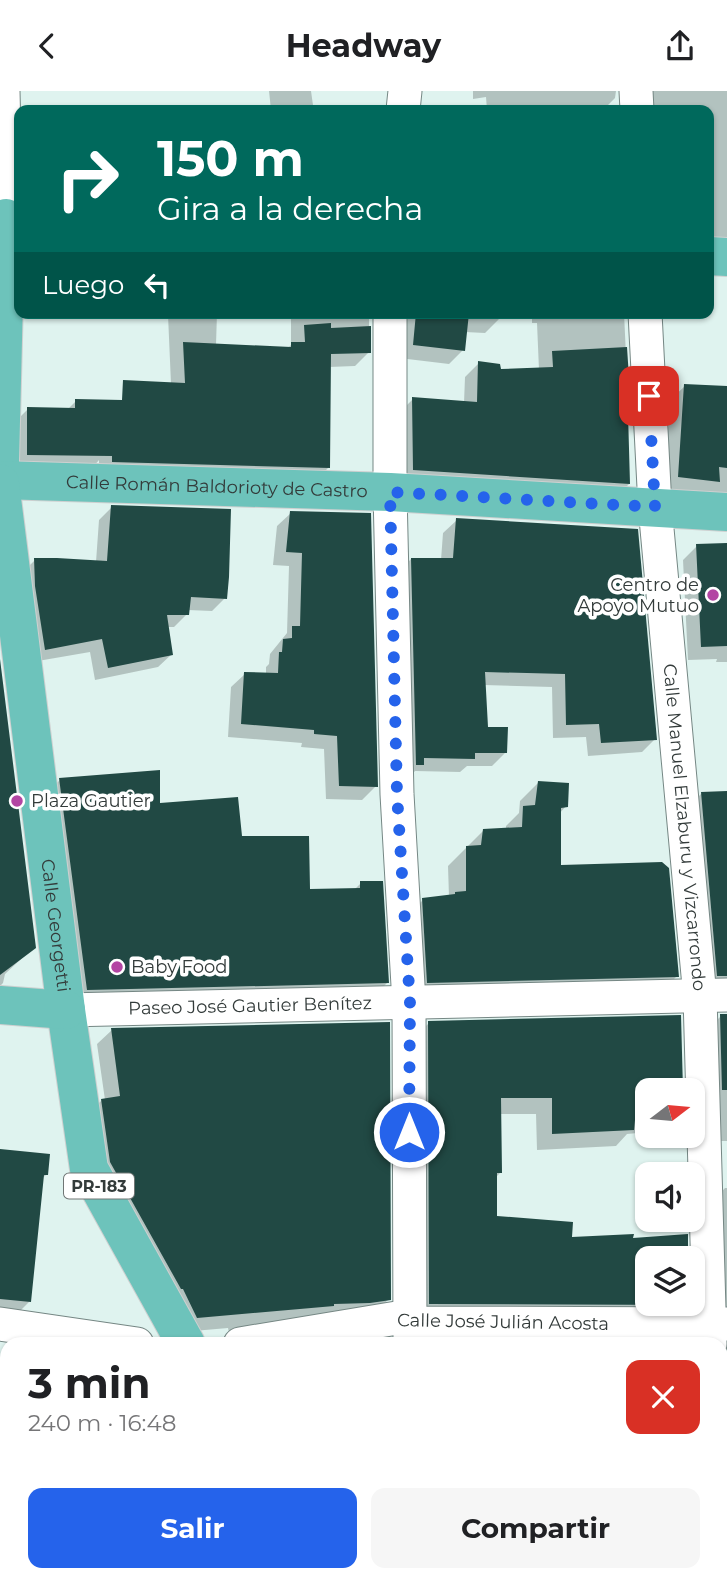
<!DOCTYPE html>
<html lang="es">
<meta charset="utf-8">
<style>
:root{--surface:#fff;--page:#f6f6f6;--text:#202124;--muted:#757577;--accent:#2563eb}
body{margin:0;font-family:Montserrat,sans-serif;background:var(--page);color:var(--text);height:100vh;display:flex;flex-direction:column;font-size:26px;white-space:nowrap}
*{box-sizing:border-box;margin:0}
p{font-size:23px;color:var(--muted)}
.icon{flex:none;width:38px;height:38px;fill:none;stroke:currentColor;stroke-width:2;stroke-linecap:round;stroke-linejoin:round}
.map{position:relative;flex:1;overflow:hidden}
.side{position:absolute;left:0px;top:1246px;width:728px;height:245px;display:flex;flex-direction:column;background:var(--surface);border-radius:21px 21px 0 0;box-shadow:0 2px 5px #0004}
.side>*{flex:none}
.guide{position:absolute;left:14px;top:14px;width:700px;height:214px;border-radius:14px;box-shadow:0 2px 5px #0004;background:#00695c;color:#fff;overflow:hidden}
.needle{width:46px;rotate:74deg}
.fabs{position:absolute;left:635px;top:987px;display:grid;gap:14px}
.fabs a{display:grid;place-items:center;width:70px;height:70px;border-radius:14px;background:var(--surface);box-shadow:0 2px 5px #0004;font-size:35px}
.pin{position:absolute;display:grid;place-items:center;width:60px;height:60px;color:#fff;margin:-30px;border-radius:14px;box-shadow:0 4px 10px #0006}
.me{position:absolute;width:77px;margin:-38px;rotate:0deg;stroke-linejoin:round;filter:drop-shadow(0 0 5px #0008)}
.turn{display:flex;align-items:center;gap:24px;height:147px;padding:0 28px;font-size:32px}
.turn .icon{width:91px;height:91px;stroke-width:2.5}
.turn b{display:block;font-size:49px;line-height:60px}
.then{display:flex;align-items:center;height:66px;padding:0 28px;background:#0003;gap:14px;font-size:26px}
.round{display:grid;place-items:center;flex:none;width:74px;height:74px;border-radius:14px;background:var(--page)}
.head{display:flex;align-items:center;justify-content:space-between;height:119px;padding:0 28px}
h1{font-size:42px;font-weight:700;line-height:52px}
.button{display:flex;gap:14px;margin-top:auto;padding:14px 28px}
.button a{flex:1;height:80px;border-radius:14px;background:var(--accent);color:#fff;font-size:28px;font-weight:700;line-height:80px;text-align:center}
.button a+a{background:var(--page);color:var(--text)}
header{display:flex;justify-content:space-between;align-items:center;height:91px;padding:0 28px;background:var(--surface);font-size:32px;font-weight:700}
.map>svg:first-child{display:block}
</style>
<header><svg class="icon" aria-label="back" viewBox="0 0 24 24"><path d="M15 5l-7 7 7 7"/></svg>Headway<svg class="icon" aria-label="share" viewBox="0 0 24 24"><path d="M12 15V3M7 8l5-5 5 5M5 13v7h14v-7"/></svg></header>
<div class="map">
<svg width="727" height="1491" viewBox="0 0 727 1491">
<rect width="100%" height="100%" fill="#dff3ef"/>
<path fill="#0003" d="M269 0H311L313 14 309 19H271Z
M473 0H616L615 7 603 19H487L486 6 473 8Z
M635 0H727V159L709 157V19H642Z
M60 222H80L79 224H60Z
M131 222H217L216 254 287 258 291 254V222H369V261L355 275 329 276 328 377 314 391 99 384V369L93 376 16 375V330L28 318 67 319 76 310 104 365 171 293 168 224H131Z
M404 222H499V228L485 242 465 241 463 259 449 273 399 267Z
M532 222H624L627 286 625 288 629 393 615 407 400 392 399 322 413 308 464 312 465 286 479 272 499 280 539 279 537 232H532Z
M685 295 727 297V407L665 399 670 309Z
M112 416 225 507 212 520 188 519 187 523 174 536H167L172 563 158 576 95 589 90 561 32 571 22 482 35 469 96 471 99 429Z
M291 422 376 695 362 709 326 708 324 658 301 656 302 652 228 646 231 596 245 583H266V576L269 573 270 563 287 542 289 475 273 474 277 435Z
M457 429 655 648 642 661 588 665 586 646 553 647 552 596 484 594 486 638 505 662 492 675H467L460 681 415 680 409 687 398 482 411 468 441 469 443 442Z
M727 454V571H716L717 568 688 569 683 469 697 455Z
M0 601 34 856 5 883 3 892 0 895Z
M60 689 158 714 240 747 309 800 354 799 361 792 387 892 370 909 70 916 42 706Z
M538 692 566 715 559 723V775L677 885 659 903 410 909 405 827 423 809 449 806 448 775 483 740 506 738V735L519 722 520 710Z
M727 701V905L713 898 687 717 701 703Z
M721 925H727V1050H710L707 939Z
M680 926 682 999H648V1041L627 1043 616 1055 537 1059 536 1023H500V1082L495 1087V1126L570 1147 631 1149 686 1145 687 1167H648V1213H688L671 1229H413V948L429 932Z
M112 939 389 1208 374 1222 230 1246 228 1237 182 1241 166 1212 87 1024 102 1009H105L97 953Z
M0 1059 46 1084 41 1088 30 1210 13 1227 0 1226Z
M725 1097H727V1235L712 1111Z
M727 1265V1441L721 1429V1271Z
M7 1273V1479L0 1469V1287L3 1276Z
M0 1484H46L47 1491H0Z
M130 1484H238L236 1491H131Z
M420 1484H539V1491H420Z
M595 1484H704V1491H603L595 1490Z"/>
<path fill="#214944" d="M416 222H469L465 260 413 254Z
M331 232V237L371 235V262L331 263 330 377 112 371V365L27 364V316L75 317V308L122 309 123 289 185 292 183 251 291 256V251H305L304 234Z
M627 256 629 287H627L630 393 413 379 412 306 477 311 478 270 500 273 501 278 553 276 552 260Z
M684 293 727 295V377L719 376 720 391 678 386Z
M111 414 231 418 229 486 227 508 191 506 189 524H167L173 564 108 577 102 548 45 559 35 495 34 467H57L107 470Z
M290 420 371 422 378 696 339 695 337 645 314 643V639L241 633 244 581 278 582 279 561H282L283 548 292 547V535H300L302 462 286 461Z
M456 427 638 438 657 649 601 652 599 633 566 634 565 583 485 581 488 636H508L507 662H475V668L424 667V674H416L411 467H453Z
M727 452V555L701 556 696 453Z
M0 568 36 857 0 884Z
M160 679V712L238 706 242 745H309L310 798 360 797V790H383L389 892 87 899 59 687Z
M538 690 569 692 568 716 561 717V774L662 771 669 777 679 886 427 892 422 807 455 803V801L466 800V755L481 754 483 738 522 736 523 715 535 714Z
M727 700V885H717L701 701Z
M720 923H727V999H722Z
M681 924 683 999H648V1027L635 1029 634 1039 552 1043V1007H501L502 1082H497V1125L573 1131 572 1146 634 1143 633 1147 688 1143V1167H648V1213L690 1214 429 1213 428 930Z
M390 931 391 1209 370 1212 334 1213V1215L197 1227 183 1198H181L110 1071 101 1008 120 1005 111 937Z
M0 1058 50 1063 48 1084H44L31 1211 0 1208Z
M429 1251 663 1252 429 1253Z"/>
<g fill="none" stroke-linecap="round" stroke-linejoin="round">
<defs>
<g id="minor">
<path d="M3 0 6 127"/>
<path d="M636 0 637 19"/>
<path d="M403 19 405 0"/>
<path d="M390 222V401L397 703 409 912 410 1253"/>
<path id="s1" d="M645 222 655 416 700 906 710 1253"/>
<path id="s2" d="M66 919 727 904"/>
<path d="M0 1233 137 1253"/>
<path d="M240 1253 403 1226 410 1232 727 1233"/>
<path d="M721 1428 725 1491"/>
<path d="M0 1463 7 1465"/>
<path d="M66 1484 88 1491"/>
<path d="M413 1484V1491"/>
</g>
<g id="major">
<path d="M709 165 727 166"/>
<path d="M0 370 6 127"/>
<path id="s3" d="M0 389 390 401 727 421"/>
<path id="s4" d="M0 392 66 919 89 1078 186 1253"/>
<path d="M0 914 66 919"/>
<path d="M124 1491 127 1484"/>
</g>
</defs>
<use href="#minor" stroke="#758784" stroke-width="35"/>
<use href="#major" stroke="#ced0d0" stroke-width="40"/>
<use href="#minor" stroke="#fff" stroke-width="33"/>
<use href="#major" stroke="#6dc3bb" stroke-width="38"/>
</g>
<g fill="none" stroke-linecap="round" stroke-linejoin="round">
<path stroke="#2563eb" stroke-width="12" stroke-dasharray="0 21.6" d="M409 1041 410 912 397 703 390 401 655 416 649 305"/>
</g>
<g fill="#b345a3" stroke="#fff" stroke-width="2.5">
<circle cx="713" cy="504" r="7"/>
<circle cx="17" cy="710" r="7"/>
<circle cx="117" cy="876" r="7"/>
</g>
<g text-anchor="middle" stroke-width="7" stroke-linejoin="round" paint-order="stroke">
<rect fill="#fff" stroke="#707675" stroke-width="2" x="64" y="1082.5" width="70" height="25" rx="5"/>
<g font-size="16" font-weight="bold" fill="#333b3a">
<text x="99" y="1101">PR-183</text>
</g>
<g font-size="18" fill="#333b3a" stroke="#fff">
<text dy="6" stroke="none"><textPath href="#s3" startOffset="217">Calle Román Baldorioty de Castro</textPath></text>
<text dy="6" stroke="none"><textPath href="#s1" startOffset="516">Calle Manuel Elzaburu y Vizcarrondo</textPath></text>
<text dy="6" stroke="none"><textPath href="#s4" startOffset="446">Calle Georgetti</textPath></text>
<text dy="6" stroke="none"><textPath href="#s2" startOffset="184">Paseo José Gautier Benítez</textPath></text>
<text transform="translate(503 1231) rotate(1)" y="6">Calle José Julián Acosta</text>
</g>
<g font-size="18" fill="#333b3a" stroke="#fff" text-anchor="start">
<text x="699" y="500" text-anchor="end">Centro de<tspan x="699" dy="21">Apoyo Mutuo</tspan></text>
<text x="31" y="716">Plaza Gautier</text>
<text x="131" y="882">Baby Food</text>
</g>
</g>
</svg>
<div class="fabs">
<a><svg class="needle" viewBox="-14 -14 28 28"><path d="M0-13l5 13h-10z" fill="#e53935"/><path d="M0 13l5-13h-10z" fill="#757577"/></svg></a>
<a><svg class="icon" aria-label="sound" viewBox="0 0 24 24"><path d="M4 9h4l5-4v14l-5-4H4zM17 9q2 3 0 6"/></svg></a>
<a><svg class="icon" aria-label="layers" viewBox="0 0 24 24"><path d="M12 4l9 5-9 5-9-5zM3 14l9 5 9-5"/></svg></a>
</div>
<div class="pin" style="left:649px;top:305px;background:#d93025"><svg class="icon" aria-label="arrive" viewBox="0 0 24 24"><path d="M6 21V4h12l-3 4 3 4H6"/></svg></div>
<svg class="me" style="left:409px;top:1041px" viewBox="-20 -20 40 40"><circle r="17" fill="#2563eb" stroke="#fff" stroke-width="3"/><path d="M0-11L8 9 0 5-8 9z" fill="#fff"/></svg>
<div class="guide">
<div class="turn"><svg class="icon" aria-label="right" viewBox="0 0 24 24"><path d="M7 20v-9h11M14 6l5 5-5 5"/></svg><div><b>150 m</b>Gira a la derecha</div></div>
<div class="then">Luego<svg class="icon" aria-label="left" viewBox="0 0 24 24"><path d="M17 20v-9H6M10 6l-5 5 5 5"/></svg></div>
</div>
<section class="side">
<div class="head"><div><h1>3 min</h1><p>240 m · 16:48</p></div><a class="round" style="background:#d93025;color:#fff"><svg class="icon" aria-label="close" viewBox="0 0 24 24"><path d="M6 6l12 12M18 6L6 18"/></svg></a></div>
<div class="button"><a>Salir</a><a>Compartir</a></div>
</section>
</div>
